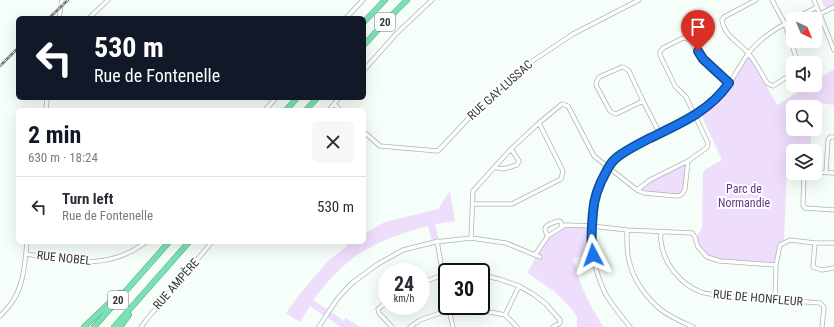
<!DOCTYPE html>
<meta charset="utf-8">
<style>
:root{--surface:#fff;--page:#f7f7f7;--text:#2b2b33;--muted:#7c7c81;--line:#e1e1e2;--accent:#111827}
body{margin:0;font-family:"Roboto Condensed",sans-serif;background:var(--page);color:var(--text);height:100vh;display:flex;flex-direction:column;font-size:15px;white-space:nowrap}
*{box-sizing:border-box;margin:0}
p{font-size:13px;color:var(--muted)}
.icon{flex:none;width:22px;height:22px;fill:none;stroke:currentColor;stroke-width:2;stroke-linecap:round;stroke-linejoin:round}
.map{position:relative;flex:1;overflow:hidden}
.details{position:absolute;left:16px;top:108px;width:350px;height:136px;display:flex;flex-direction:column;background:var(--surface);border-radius:6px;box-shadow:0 4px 16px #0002}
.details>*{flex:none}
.hud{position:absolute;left:16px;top:16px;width:350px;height:84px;border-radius:6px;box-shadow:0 4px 16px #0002;background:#111827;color:#fff;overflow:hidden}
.needle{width:26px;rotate:136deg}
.buttons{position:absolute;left:786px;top:12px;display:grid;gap:8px}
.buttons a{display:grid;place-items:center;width:36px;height:36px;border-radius:6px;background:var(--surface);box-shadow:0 4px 16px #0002;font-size:20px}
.speed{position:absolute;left:378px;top:263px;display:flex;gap:8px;font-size:20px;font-weight:700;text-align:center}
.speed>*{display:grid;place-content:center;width:52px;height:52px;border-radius:50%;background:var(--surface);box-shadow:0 4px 16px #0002;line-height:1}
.speed small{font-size:10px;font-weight:400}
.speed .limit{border:2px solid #111;border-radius:6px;background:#fff;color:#111}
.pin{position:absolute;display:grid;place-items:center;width:34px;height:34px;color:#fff;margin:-41px -17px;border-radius:50% 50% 50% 0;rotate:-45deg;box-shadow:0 0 4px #0007}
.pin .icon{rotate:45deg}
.me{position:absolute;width:44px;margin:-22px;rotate:356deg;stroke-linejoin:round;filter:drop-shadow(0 0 3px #0008)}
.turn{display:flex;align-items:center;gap:14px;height:84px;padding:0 12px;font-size:18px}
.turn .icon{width:52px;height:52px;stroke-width:2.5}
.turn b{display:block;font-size:28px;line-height:34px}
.round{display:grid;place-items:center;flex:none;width:42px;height:42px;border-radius:6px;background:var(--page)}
.summary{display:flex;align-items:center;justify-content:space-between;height:68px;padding:0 12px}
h1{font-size:24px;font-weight:700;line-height:30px;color:var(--accent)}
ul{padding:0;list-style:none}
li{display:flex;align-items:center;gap:12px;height:60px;padding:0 12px;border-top:1px solid var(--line)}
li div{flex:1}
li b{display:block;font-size:15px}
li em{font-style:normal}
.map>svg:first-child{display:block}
</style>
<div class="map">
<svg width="834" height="327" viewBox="0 0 834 327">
<rect width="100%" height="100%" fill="#f5fef9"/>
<path fill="#eeddfb" d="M822 0H834V6L827 9 825 7 822 3Z
M748 53 777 105 809 85H815V81L834 69V105L814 102V107H793V129H812L810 151H793V155L787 159 784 243 780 245 776 265 720 261 707 257 698 247 695 237 697 236 702 228 703 173 706 169 722 160 700 112 717 99Z
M688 161 685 189 680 196 644 193 637 190 650 180Z
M450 191 455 221 435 224 439 241 432 242 428 226C406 232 387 238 367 249 363 252 358 254 354 257 339 269 325 284 313 300L344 321 346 318 360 327H341L310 306 300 322 286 313 299 295 328 261 352 242H364V234L385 222 438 209Z
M565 225 592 226 593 255 573 258 581 285 591 306 603 327H577V317L571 308 554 291 527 273 548 236Z"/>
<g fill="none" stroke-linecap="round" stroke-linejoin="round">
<defs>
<path id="minor" d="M756 0 724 17 722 20C724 36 739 42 749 54 756 63 761 73 767 83L773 86 793 73
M772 0 785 24 798 63
M814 0 834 50
M820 14 834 7
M59 18 62 0
M89 18 108 0
M346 18 363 0
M794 19 817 7
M364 70 397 33 432 0
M643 101 616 114 613 113 610 111 596 85 597 81 599 77 622 67 625 68 629 71 643 101 660 134
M334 104 340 110
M46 110 47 98
M265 110 276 98
M329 110 339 98
M364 132 380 146 438 151 482 104 522 68 573 34 639 0
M495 167C503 171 509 167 517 165L519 161 511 149
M815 172 834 173
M826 172 828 140 830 137H834
M804 173 803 205 805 208 834 210
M637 190 650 180 688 161 705 149 707 147 708 143 686 97 675 86 660 55V52L663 48 683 38 688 39 692 43 703 59 729 83
M473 204H512L561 179 563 171 539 123
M627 230C627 241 626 253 630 264 634 281 647 298 660 309 670 317 682 322 693 327
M661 232C661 235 660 238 661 241 663 263 681 285 701 292 706 294 712 294 717 295L820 303 824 307 822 327
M548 236C547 235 545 231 545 229 545 225 555 222 559 221L561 222 562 227
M471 238 473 191 511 149 539 123 562 104 568 106 594 156 637 190 644 193 677 196C682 196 683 193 685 189L688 161
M437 241 447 298
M815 243 813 267 822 270 834 268
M26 254C70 260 107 272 146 242
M535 255 548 236 565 225 592 226 627 230 692 233 695 237 698 247 707 257 720 261 776 265
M481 275 499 279 519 286 533 294 546 304 560 320V323L553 327
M421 283 443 275H447
M775 299 776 265 780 245 790 240 815 243H834
M387 302 378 309 379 313 392 327
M448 306 453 327
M505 315 519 286
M0 316C5 311 10 306 14 299 24 283 25 261 27 242
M141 327 147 319 212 242
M319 327 327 314 338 298 352 283 378 264 403 250 435 242 471 238 506 243 540 257
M410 327 420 320 449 310 470 308 505 315 517 327
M630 327C621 316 612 305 605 293 599 280 593 261 592 246 591 236 592 224 593 213 594 203 595 193 599 184 601 180 603 177 605 173 608 168 611 162 615 159 646 134 688 127 717 99 730 86 737 69 748 54 759 39 776 28 793 20"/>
<path id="highway" d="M364 22 385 0
M364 45 385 22 407 0
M286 110 297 98
M306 110 317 98
M84 327 120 293
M94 327 169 242
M114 327 189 242
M120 327 129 315"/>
</defs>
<use href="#minor" stroke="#aeb6b2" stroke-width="5"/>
<use href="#highway" stroke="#62a688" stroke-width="6"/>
<use href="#minor" stroke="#fff" stroke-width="3.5"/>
<use href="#highway" stroke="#79e1b4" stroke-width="5"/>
<defs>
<path id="rail" d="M49 18 68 0
M0 66 18 48"/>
</defs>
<use href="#rail" stroke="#747976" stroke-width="2.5"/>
<use href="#rail" stroke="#fff" stroke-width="1" stroke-dasharray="3" stroke-linecap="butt"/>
</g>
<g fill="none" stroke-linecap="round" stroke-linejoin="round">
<defs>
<path id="route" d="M593 255C590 241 592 226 593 212 594 197 598 186 606 172 608 168 611 163 614 160 622 152 639 144 648 139 679 124 709 112 729 83L703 59 698 51"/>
</defs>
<use href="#route" stroke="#114b97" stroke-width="10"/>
<use href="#route" stroke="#1a73e8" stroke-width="7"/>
</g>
<g text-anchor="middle" stroke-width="4" stroke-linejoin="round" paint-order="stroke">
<g fill="#fff" stroke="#727473" stroke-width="1">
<rect x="375" y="13" width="20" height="18" rx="3"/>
<rect x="108" y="291" width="20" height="18" rx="3"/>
</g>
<g font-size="11" font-weight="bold" fill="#363937">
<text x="385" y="26">20</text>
<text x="118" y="304">20</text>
</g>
<g font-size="12" fill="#363937" stroke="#fff">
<text transform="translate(500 90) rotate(-42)" y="4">RUE GAY-LUSSAC</text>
<text transform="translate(64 258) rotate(6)" y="4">RUE NOBEL</text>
<text transform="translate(176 284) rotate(-49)" y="4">RUE AMPÈRE</text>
<text transform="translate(758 298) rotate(5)" y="4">RUE DE HONFLEUR</text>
</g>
<g font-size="12" fill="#69328a" stroke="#fff">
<text x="744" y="193">Parc de<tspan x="744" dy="14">Normandie</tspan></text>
</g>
</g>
</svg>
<div class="buttons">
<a><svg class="needle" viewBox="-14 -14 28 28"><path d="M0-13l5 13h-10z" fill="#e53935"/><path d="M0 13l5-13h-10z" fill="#7c7c81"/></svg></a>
<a><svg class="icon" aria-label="sound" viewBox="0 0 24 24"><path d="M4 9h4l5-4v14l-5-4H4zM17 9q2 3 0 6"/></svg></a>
<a><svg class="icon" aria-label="search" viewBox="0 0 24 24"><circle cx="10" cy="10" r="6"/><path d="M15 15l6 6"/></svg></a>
<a><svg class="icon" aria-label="layers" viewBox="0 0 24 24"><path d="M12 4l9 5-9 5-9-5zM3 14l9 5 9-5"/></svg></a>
</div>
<div class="speed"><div>24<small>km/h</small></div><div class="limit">30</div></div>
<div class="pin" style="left:698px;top:51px;background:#d93025"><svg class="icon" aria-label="arrive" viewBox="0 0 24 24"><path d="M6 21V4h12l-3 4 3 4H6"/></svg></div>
<svg class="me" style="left:593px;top:255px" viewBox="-20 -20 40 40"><path d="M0-17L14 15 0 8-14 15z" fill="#1a73e8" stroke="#fff" stroke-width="4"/></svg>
<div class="hud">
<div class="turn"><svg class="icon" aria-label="left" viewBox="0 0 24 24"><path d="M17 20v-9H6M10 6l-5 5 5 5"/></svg><div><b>530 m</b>Rue de Fontenelle</div></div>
</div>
<section class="details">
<div class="summary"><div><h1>2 min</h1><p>630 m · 18:24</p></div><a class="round"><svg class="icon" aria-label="close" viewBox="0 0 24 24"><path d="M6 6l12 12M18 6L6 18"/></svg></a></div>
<ul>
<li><svg class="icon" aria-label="left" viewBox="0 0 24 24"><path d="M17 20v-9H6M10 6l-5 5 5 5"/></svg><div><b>Turn left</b><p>Rue de Fontenelle</p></div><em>530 m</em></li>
</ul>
</section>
</div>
